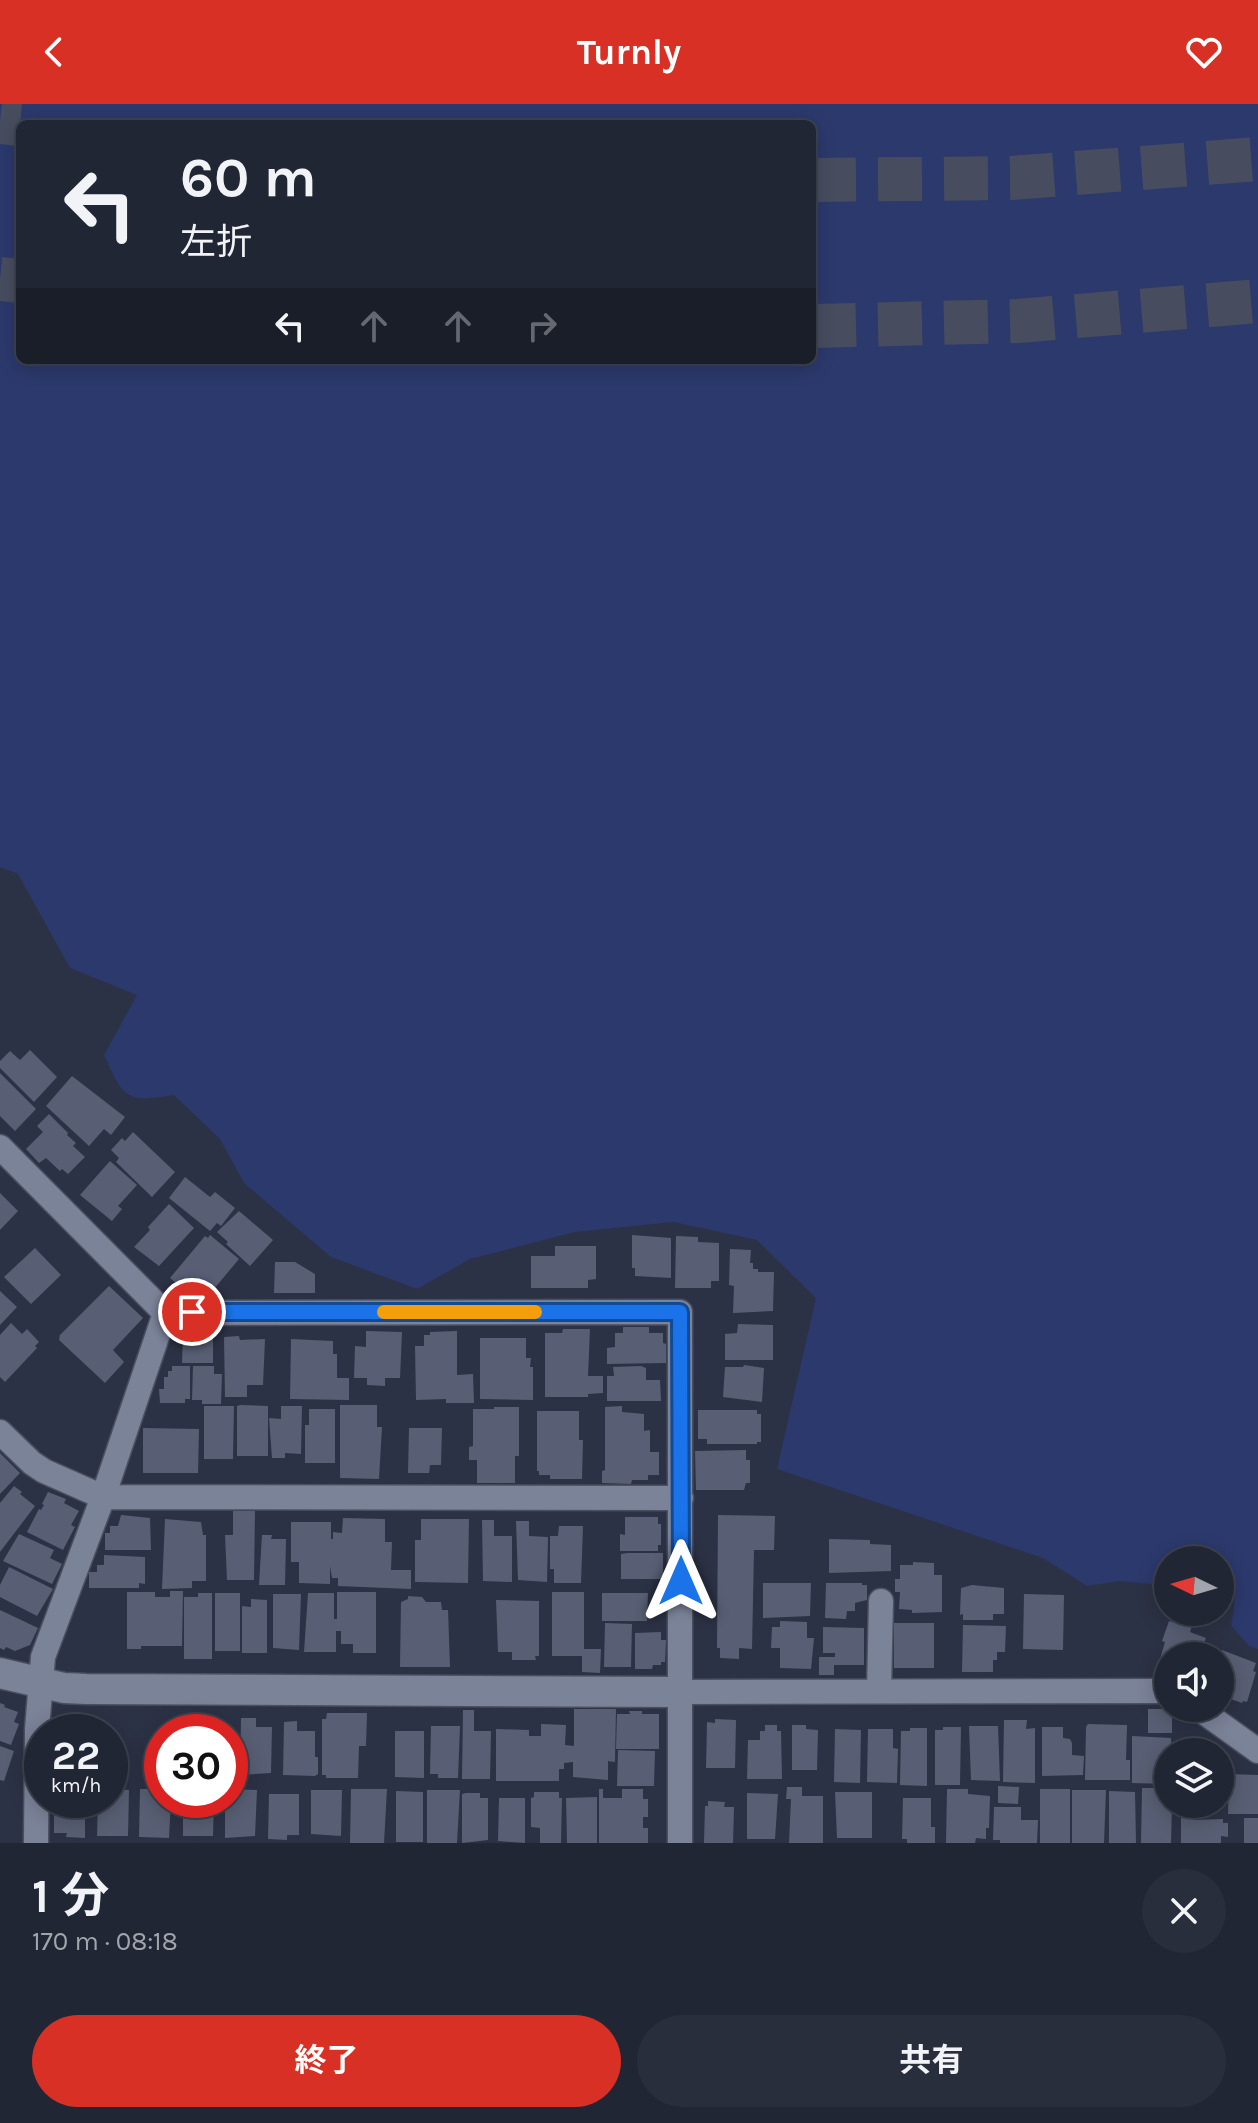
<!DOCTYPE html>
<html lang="ja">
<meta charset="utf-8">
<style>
:root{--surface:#212634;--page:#292e3c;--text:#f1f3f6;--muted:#a2a5ac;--line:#3e434f;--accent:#d93025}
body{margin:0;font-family:Karla,"Noto Sans JP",sans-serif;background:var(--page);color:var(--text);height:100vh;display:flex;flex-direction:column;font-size:30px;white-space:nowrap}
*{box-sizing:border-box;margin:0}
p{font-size:26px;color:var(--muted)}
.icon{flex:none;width:44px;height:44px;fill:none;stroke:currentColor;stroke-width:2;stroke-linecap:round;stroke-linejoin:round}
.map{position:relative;height:1739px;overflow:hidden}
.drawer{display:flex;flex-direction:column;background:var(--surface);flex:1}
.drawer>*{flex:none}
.top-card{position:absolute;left:16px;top:16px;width:800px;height:244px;border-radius:12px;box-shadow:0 4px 20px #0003,0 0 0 2px var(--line);background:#212634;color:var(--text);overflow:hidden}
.needle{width:52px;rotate:275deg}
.buttons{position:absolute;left:1154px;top:1442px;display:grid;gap:16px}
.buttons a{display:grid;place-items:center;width:80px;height:80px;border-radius:50%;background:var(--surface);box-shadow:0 4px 20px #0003,0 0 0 2px var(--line);font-size:40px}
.speed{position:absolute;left:24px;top:1610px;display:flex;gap:16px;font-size:40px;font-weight:700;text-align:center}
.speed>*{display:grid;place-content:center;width:104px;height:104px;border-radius:50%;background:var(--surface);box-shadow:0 4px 20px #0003,0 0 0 2px var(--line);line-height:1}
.speed small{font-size:20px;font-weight:400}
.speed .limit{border:12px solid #d22;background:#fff;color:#111}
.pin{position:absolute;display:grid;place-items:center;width:68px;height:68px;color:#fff;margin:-34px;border:4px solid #fff;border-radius:50%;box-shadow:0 2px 8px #0007}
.me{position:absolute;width:88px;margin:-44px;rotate:0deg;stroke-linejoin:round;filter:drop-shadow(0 0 6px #0008)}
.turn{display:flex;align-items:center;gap:28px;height:168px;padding:0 32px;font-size:36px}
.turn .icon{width:104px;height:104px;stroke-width:2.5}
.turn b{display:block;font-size:56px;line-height:68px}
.lanes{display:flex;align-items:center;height:76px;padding:0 32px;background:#0003;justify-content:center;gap:40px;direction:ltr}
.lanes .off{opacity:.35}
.round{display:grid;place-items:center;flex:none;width:84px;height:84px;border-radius:42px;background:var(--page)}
.summary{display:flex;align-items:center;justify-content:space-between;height:136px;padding:0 32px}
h1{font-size:48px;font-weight:700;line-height:60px}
.cta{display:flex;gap:16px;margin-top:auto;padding:16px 32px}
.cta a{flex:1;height:92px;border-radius:48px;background:var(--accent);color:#fff;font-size:32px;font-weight:700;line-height:92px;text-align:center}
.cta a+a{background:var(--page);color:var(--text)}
header{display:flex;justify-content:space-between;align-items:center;height:104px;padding:0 32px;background:var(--accent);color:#fff;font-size:36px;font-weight:700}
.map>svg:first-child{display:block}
</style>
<header><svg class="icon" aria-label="back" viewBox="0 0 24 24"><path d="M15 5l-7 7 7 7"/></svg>Turnly<svg class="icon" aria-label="heart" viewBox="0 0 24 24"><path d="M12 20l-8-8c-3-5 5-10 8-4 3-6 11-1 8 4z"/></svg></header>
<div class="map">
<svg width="1258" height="1739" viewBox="0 0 1258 1739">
<rect width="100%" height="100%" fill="#2c3245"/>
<path fill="#2b396c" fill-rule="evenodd" d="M0 0H1258V1545L1249 1542 1231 1521C1237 1494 1236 1478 1222 1454 1178 1447 1178 1447 1151 1480L1120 1477 1087 1482 1043 1454 777 1365 816 1194 757 1136 673 1118 575 1128 470 1155 417 1185 331 1153 244 1079 220 1035 174 991C126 999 124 995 104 951L137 891 70 864 18 770 0 763ZM20 20H812V256H20Z"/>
<path fill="#585f74" d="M30 946 57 973 34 998 0 964V957L10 947 20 956Z
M0 969 36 1005 15 1027 0 1012Z
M72 972 125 1013 111 1031 104 1025 89 1042 46 1002Z
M49 1010 68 1029 67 1031 76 1039 73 1042 85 1053 68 1070 62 1065 60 1067 46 1054 39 1059 26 1045 43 1028 37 1022Z
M133 1028 175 1068 152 1093 116 1058 119 1054 111 1046 122 1034 125 1037Z
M110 1057 137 1081 118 1102 122 1105 112 1117 80 1091Z
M185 1073 210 1093 215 1088 235 1104 221 1122 217 1119 210 1127 169 1094Z
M0 1089 18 1107 0 1126Z
M169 1100 194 1124 159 1162 134 1143 150 1126 148 1123Z
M239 1107 273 1136 250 1162 226 1140 228 1138 217 1128Z
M210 1131 239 1155 214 1185 211 1182 206 1189 200 1184 193 1193 170 1174 205 1132 208 1134Z
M632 1131 671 1134V1174L635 1172V1164H632Z
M676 1132 698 1133V1138L719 1139V1177H711V1184H675Z
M555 1142H596V1175L588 1176V1184H531V1152H555Z
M35 1144 61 1171 31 1200 4 1173Z
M730 1145 751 1146 750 1159H753V1165H758V1168H774L773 1207 733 1209 734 1182 729 1181Z
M275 1158H295L315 1170V1189H274Z
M109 1182 143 1214 113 1246 124 1258 105 1279 59 1236 60 1231Z
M0 1187 17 1203 0 1221Z
M11 1219 22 1230 27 1225 39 1238 35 1242 37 1244 5 1278 0 1273V1231Z
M738 1220 773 1221V1256H725V1230L737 1229Z
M623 1223H649V1229H663V1239L666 1240V1259L607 1260V1244L615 1243V1229H623Z
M563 1225H590L588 1272H603V1289L588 1290V1293H545V1229H562Z
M191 1226H213V1259H182L183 1233H192Z
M366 1227 402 1228 400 1274H385V1282L367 1281V1274H354L355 1242 366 1243Z
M457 1227V1271L473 1270 474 1299H446V1295L416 1296 415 1242H424V1231H430V1228Z
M239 1232 240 1236 265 1235 263 1281H247V1293H225L224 1233Z
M480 1234H526V1254H531L530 1263H533V1296L480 1295Z
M291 1235 333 1237V1250H337V1274H349V1296L290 1295Z
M744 1261 764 1264 762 1298 723 1293 725 1263H743Z
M172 1262H190V1295H185V1299H160L159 1285H164V1273H168V1267H172Z
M193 1262H214V1270H222L221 1300H202V1296H192Z
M641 1262 646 1264V1276H660L661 1297H607V1272H614L613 1263Z
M240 1301 268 1302V1352H237V1302Z
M340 1301H377V1323H382L379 1375 340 1374Z
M204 1302H234L233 1355H204Z
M281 1302H302L301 1350 285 1349V1354H272L269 1314 281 1315Z
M622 1302V1308L644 1310V1327L650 1326V1348H659V1371H648V1376H632L631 1380 602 1379V1367L605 1366V1303Z
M494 1303H519V1352H515V1379H477V1356H469V1343L473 1342V1305H494Z
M309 1305H335V1359H305V1321H309Z
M698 1306H757V1310H761V1338H757V1340H707V1335H698Z
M537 1307H579V1336H583L582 1375H550V1371H539V1367H537Z
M143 1324 199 1325 198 1369H143Z
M409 1324H442L441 1361H430L429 1369H408Z
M746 1346V1356H750V1379H746L744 1386H696L695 1347Z
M0 1349 20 1369 0 1390Z
M14 1382 22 1388 20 1390 35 1402 0 1448V1399Z
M48 1388 66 1395 64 1399 79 1407 71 1421 75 1423 63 1446 27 1428 39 1405 41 1406 44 1401 42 1400Z
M233 1407H255L254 1476H227L225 1431H233Z
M121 1411 150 1414 151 1446H105V1429H110V1422H118Z
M718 1411 775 1412 774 1446H754L752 1545 739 1544V1555L720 1554V1544H717Z
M625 1413H658V1420H661V1441H658V1447H620V1430L625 1431Z
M343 1414 385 1415V1438H392L391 1466H411V1485L338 1482V1474H332L330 1462V1480L299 1479V1458H291V1418H331V1435H333V1428L342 1429Z
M165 1415 201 1418 203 1431H206V1477H192V1484L162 1485Z
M421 1415H469L468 1479 415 1478V1436H421Z
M482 1416H494V1432H512V1478L483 1477Z
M516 1417H529V1432L548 1433 547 1478 518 1476Z
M559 1422H583L581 1479H554V1465H550V1432H558Z
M19 1430 54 1446 50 1454 62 1460 52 1480 3 1457Z
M262 1431H272L271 1435H286L285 1481H259Z
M829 1435 870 1436V1440L891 1441V1467L829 1469Z
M628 1449H663V1475H621V1450Z
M104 1451 145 1453V1480L139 1479V1484H89V1468H97V1461H104Z
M913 1458 934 1459V1471H942V1508L912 1509V1506L899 1505 900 1488H895V1475H900V1461H913Z
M9 1463 53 1485 37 1512 0 1493V1481Z
M763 1479H811L810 1512 763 1514Z
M826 1479H862V1481H867V1496L855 1499V1507H847L846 1515 825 1514Z
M972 1481 1004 1484V1510H993V1516H963V1510L960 1511 961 1484Z
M170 1487H183L182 1542H141V1545H127V1488H155V1493H170Z
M337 1488H376V1549H353V1540H341V1527H336V1548H304L308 1489H334V1515H337Z
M552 1488H584V1545H601L600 1569 582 1568V1552H552Z
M198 1489H212V1555H184V1493H198Z
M215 1489H240V1547H215Z
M602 1489H648L647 1517H602Z
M273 1490H301L299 1546 273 1544Z
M1024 1490 1064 1491 1063 1546 1023 1545Z
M408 1492 422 1493 426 1498H441L442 1506H448L450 1563H400L401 1498 408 1495Z
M251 1495 267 1496V1549H242V1502L251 1503Z
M496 1496 539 1497V1552H535L536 1556H512V1548H498Z
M0 1506 38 1524 30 1541 15 1547 6 1543 4 1546 0 1544Z
M1177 1508 1195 1513 1190 1528 1206 1534 1199 1552H1168V1558L1160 1555 1165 1538 1162 1537 1169 1517 1173 1518Z
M780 1517 807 1518V1534H814L811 1565 780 1564V1544H771L772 1523H780Z
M605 1519 632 1520 631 1563H604Z
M894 1519H934V1564H894Z
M963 1521 1006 1522 1005 1548H997V1556H993V1568H962Z
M823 1523 864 1524V1561H834V1571H819V1553H835V1549H823Z
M661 1528V1536H666L665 1558H661V1561H653L652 1565H635V1529Z
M1222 1546 1256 1559 1253 1567 1256 1568 1247 1598 1243 1597 1242 1599 1228 1594 1226 1598 1220 1596Z
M0 1599 5 1601 4 1603 18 1608 14 1618 19 1620 11 1641 0 1637Z
M574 1605H616L615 1658 608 1657V1676L573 1673V1658L564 1659V1665H559V1677H496V1625L529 1626V1632H541V1620L566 1621 565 1641 574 1642Z
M1148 1605H1172V1629H1148Z
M463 1606H474V1627H491L490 1675H462Z
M629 1607H642V1610H659V1645H616L617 1610H630Z
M327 1609H367L366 1642H359L358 1674H326V1671H322V1615H326Z
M241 1614H256V1623H272L271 1669 240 1671Z
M715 1615 736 1616 735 1664H706L707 1618 715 1619Z
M1004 1616H1027L1026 1625 1035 1624V1679L1003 1678Z
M297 1617V1627H315V1653H318V1670L315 1672 283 1671 284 1618Z
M1088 1620 1127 1621 1126 1656H1130V1676H1085L1086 1623Z
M765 1621H777V1627H781L782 1675H747L748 1636H760V1627H765Z
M792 1621H806V1625L818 1626 817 1666H792Z
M199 1622H213V1628H199Z
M431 1622H460L458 1674H438V1670H430Z
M969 1622H998L1000 1677 971 1676Z
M943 1623H961L960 1681H935V1626H943Z
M1042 1623H1063V1634L1070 1635 1072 1639V1651L1084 1652 1083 1671 1042 1672Z
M910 1624H927V1682L900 1681 901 1627H910Z
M835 1625 861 1626 860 1679 834 1678Z
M868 1625H893V1644L898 1645 897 1679 867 1678Z
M395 1627H424V1674L395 1673Z
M1132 1632 1171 1634 1172 1648H1168V1680L1132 1679Z
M1185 1634H1206L1205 1643H1213V1648H1177V1643H1185Z
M0 1642 14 1647 4 1677 0 1676Z
M618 1646 655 1647 654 1682H617Z
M1229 1670 1258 1671V1710H1228Z
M998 1682 1019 1683 1018 1700 998 1699Z
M787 1683H802V1692H823V1739H789L791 1695H786Z
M1142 1684H1168V1700H1172L1171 1739H1141Z
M110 1685 129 1686 128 1732H97L98 1696H110Z
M140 1685H158V1689H162V1696H171L169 1734 139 1733Z
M230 1685 257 1686 255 1732 225 1734V1696H230Z
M351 1685H387L384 1739H350Z
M599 1685H603V1694H622V1685H643V1695H648V1713H643V1724H648V1739H599Z
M947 1685H968V1690L990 1692 989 1724H986V1735L976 1734 975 1739H946Z
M1040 1685H1070V1739H1040Z
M311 1686H342L341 1732 311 1730Z
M427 1686H460L457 1739H427Z
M1072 1686H1106L1104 1739H1072Z
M396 1687 423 1688V1738H396Z
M1109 1687 1135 1688 1136 1739H1109Z
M534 1688H559V1694H562L561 1739H540V1724L531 1723V1694L534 1693Z
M835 1688H872V1734H837Z
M466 1689H480V1694H488V1736L462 1739V1690Z
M747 1689 778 1690 775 1735H747Z
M269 1690H299V1731H287V1736L268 1735Z
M597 1693V1739H567L566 1694Z
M499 1694H525V1739L498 1737Z
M903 1694H931V1723H935V1739H907V1735H902Z
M54 1696H85V1734L66 1733 67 1729H54Z
M183 1696H214L213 1732H183Z
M708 1697 725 1698 724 1703H734L733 1739H704L705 1702H708Z
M994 1703H1021V1716H1038L1037 1739H1000V1736H993Z
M1181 1713 1193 1714V1716L1223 1715V1719H1228V1733L1221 1732V1739H1181Z
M1244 1714H1258V1739H1244Z"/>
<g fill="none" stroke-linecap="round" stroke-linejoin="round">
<path stroke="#474d5f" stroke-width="44" stroke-dasharray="44 22" stroke-linecap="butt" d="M0 18 20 20
M812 76 1011 74 1258 55
M0 175 20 177
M812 222 1018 217 1258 197"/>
<defs>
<path id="minor" d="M0 1043 165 1209 680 1208V1739
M0 1328 32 1359 44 1367 103 1393 681 1394
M879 1587 881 1497
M680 1588 1168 1587
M1198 1604 1258 1647
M36 1739 37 1625 43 1553 103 1393 165 1209"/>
<path id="tertiary" d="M0 1569 64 1584 86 1585 680 1588"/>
</defs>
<use href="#minor" stroke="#4a4f5f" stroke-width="27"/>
<use href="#tertiary" stroke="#4a4f5f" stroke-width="33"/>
<use href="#minor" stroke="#7b8399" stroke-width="24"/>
<use href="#tertiary" stroke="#7b8399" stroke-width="30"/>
</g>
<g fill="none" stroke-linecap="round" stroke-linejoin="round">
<defs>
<path id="route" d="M192 1208H680L681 1477"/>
</defs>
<use href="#route" stroke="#114b97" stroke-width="20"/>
<use href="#route" stroke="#1a73e8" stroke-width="14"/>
<path stroke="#f59e0b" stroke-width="14" d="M384 1208H535"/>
</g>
</svg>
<div class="buttons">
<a><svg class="needle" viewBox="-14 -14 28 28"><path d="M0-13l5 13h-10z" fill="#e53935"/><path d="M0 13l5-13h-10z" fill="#a2a5ac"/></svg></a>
<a><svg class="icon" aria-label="sound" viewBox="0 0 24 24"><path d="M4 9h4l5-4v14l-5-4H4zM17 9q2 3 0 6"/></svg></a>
<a><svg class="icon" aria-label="layers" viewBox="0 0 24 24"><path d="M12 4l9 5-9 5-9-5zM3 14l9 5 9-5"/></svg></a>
</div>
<div class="speed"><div>22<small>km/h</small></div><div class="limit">30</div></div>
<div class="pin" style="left:192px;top:1208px;background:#d93025"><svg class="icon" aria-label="arrive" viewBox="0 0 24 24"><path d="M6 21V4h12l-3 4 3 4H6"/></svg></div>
<svg class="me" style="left:681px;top:1477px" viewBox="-20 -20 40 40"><path d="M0-17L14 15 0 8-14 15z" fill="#1a73e8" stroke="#fff" stroke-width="4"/></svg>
<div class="top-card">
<div class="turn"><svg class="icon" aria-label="left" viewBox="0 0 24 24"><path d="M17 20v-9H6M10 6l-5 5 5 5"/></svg><div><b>60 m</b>左折</div></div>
<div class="lanes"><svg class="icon" aria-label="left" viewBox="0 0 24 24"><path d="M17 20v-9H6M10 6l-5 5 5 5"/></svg><svg class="icon off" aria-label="ahead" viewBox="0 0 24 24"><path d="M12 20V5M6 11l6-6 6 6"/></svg><svg class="icon off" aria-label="ahead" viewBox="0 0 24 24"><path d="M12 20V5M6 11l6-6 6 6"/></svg><svg class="icon off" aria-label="right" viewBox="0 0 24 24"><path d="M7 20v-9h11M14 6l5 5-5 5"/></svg></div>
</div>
</div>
<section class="drawer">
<div class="summary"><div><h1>1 分</h1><p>170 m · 08:18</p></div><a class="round"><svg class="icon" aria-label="close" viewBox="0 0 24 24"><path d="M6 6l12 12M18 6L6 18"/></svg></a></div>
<div class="cta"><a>終了</a><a>共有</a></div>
</section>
